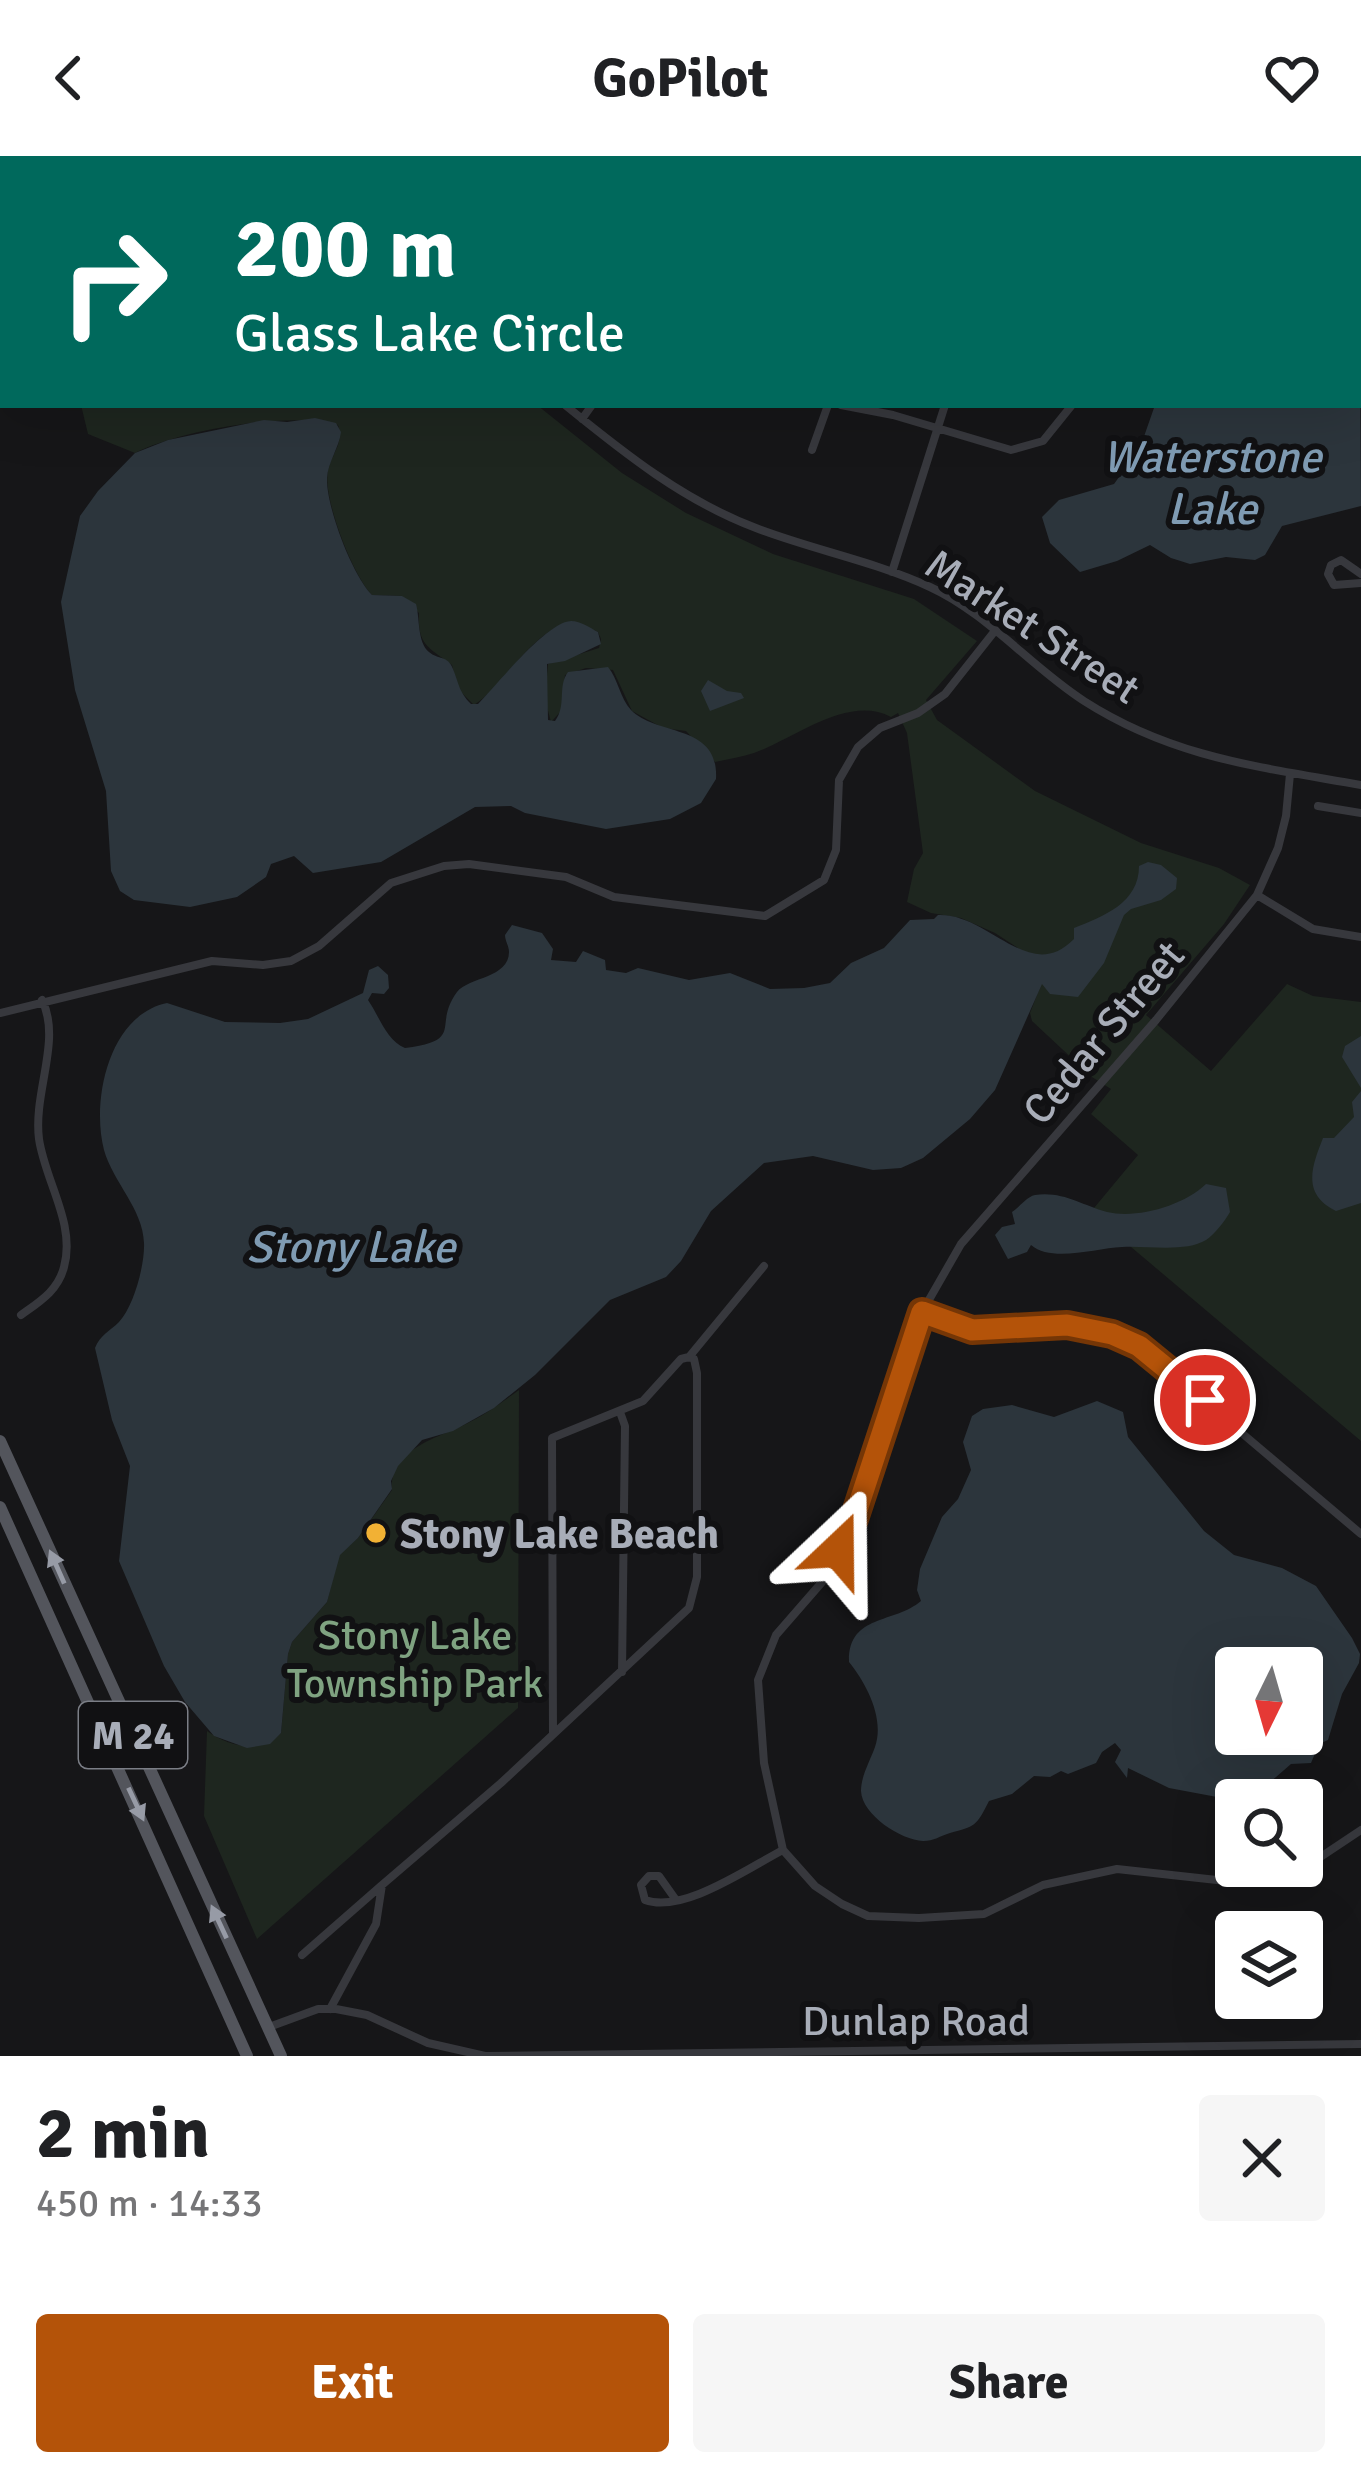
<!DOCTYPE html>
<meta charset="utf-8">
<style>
:root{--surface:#fff;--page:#f6f6f6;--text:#202124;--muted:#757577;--accent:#b45309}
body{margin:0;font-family:Signika,sans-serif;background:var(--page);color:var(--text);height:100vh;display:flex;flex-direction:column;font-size:45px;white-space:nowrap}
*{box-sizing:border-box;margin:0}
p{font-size:39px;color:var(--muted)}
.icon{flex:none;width:66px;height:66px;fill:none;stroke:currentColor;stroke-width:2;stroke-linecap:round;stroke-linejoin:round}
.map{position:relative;height:1900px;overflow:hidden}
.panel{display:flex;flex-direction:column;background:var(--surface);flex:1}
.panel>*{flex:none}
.guide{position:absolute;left:0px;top:0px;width:1362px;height:252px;box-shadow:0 12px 48px #0002;background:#00695c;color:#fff;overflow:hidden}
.needle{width:78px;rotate:185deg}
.fabs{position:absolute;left:1215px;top:1491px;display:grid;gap:24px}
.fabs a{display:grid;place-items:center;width:108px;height:108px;border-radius:12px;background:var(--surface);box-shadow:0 12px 48px #0002;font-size:60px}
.pin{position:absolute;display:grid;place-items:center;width:102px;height:102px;color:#fff;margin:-51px;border:6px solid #fff;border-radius:50%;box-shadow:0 3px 12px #0007}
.me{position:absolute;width:132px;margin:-66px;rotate:23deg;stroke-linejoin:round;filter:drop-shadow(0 0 9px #0008)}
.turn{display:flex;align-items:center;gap:42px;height:252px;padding:0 36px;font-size:54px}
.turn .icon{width:156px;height:156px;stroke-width:2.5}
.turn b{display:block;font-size:84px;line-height:102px}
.round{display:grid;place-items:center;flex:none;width:126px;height:126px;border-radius:12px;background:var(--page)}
.headline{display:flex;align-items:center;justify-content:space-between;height:204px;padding:0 36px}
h1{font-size:72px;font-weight:700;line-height:90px}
.button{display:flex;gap:24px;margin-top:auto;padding:24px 36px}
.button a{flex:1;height:138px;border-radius:12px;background:var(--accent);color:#fff;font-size:48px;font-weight:700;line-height:138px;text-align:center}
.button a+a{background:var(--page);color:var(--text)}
header{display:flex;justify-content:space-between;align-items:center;height:156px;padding:0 36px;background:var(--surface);font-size:54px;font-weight:700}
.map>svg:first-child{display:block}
</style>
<header><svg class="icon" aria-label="back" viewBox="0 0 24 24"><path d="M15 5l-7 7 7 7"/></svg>GoPilot<svg class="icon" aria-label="heart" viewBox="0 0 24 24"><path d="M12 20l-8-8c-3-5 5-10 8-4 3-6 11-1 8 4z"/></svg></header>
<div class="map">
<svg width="1361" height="1900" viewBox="0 0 1361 1900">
<rect width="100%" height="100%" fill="#161618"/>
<path fill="#1e261f" d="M64 0H1038L1033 3Z
M81 249H537L622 317 686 357 773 398 914 443 977 485 926 544 937 564 1035 635 1141 687 1219 712 1250 729 1224 768 1146 859 1211 915 1287 828 1313 840 1361 846V1285L1118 1080 1094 1052 1138 999 1091 958 1111 933 1092 921 1032 865 1030 857 1042 826 1030 800 995 777 961 762 931 757 907 746 914 713 923 697 907 577 898 557 891 561C848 538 794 583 754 597 741 601 728 603 715 606L686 575 663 572 632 555 613 514 586 512 565 519 562 554 551 566 545 543 548 508 599 492 601 483 598 476 572 465C529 477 508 526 474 549L458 533 452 509C430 492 417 490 419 457L402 440 372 439C353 420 322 341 328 314 332 297 344 288 338 269 291 255 180 274 135 297L88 278Z
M519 1234 518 1552 257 1783 204 1660 207 1575C230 1591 260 1598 281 1577L288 1498 292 1486 327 1446 339 1399 358 1382 392 1334C389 1292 441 1281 468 1267 486 1258 502 1246 519 1234Z"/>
<path fill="#2c353c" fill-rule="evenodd" d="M1359 36 1361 350 1282 370 1265 399 1255 404 1226 401 1190 408 1171 402 1150 389 1117 405 1080 416 1050 387 1042 361 1059 344 1114 328 1140 292 1155 249H1359Z
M315 262 336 267 341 276C339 292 328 306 327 322 326 350 352 419 372 439L402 440 416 448C420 462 417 486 429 496 438 504 448 499 453 513 459 528 459 536 471 548H478C496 530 546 466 571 465 581 465 590 472 598 476L601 488 565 505 547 508 548 564 555 565C567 549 557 531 568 516L608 511C618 523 620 542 631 554 658 581 719 567 716 623L701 647 670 663 606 673 525 657 511 650 475 651 381 706 313 717 294 700 271 708 266 721 237 741 190 751 134 744 120 735 111 715 106 635 75 534 61 446 80 360 98 335 135 297 168 284 264 264 287 266Z
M708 524 727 535 741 537 744 542 710 555 701 535Z
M1148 706 1161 709 1177 722 1176 733 1161 744 1131 753 1124 759 1104 807 1078 841 1050 838 1042 828 995 934 970 963 923 1002 901 1012 873 1014 813 1000 764 1007 711 1055 681 1105 666 1121 610 1144 535 1219 494 1252 453 1275 422 1284 398 1310 391 1325 392 1333 358 1382 340 1399 327 1446 292 1486 288 1498 281 1577 270 1588 247 1592 214 1580 185 1546 164 1510 119 1405 130 1310 112 1264 95 1192C100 1179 110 1175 119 1166 134 1150 145 1108 144 1087 143 1053 113 1026 104 994 91 944 109 859 167 847L225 866 280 867 308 863 363 837 369 814 378 810 388 819 389 832 384 838 372 837 368 844C379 860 387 885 405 892 466 884 432 870 457 836 469 821 509 822 509 796 509 790 505 785 505 779L512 769 542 777 553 793 551 804 576 806 583 795 605 804 606 814 626 817 638 812 689 824 730 817 770 833 804 832 830 827 851 807 884 792 910 764 934 763 938 759C990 757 1029 829 1074 783V772C1104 760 1139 747 1139 710Z
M1361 880V932L1342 901 1345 890Z
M1361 935V1047L1336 1055C1301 1038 1312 1010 1323 982H1334L1354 961 1352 946Z
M1206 1028 1226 1032 1230 1056C1225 1065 1214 1079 1206 1084 1185 1097 1144 1089 1122 1091 1096 1092 1052 1107 1031 1089L1027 1096 1008 1103 995 1079 1002 1071 1015 1068 1012 1056C1020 1051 1026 1041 1035 1039 1063 1035 1081 1049 1107 1056 1137 1063 1183 1050 1206 1028Z
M1097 1245 1123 1256 1128 1281 1204 1375 1234 1399 1282 1412 1316 1430 1352 1482 1360 1498 1359 1507 1342 1538 1328 1584 1319 1588 1311 1607 1291 1608 1268 1628 1250 1629 1217 1641 1169 1632 1128 1612 1127 1622 1115 1606 1121 1594 1115 1587 1102 1596 1096 1607 1068 1618 1061 1615 1050 1621 1034 1620 1012 1638 989 1645C976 1671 975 1670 950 1677 940 1680 934 1685 923 1685 901 1684 862 1659 861 1635 861 1620 870 1605 875 1591 885 1562 866 1527 849 1506 848 1458 894 1468 921 1445L917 1434 920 1413 942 1361 958 1343 971 1314 963 1286 972 1260 983 1253 1012 1249 1054 1261ZM1236 1512H1302V1578H1236Z"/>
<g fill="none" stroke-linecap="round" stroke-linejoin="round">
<path stroke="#37383d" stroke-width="8" d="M929 0 931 3
M1171 3 1181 0
M0 116 3 117
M0 133H3
M565 249C624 297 684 345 756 372 813 394 874 405 930 431 987 457 1031 511 1084 545 1173 602 1260 611 1361 629
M841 249 893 259 1011 294 1043 285 1072 249
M582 263 592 249
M812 294 828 249
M892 416 945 249
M1361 418 1341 404 1331 409 1328 418 1334 429 1361 427
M1318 650 1361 657
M1257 739 1313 773 1361 781
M0 857 212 805 263 809 291 805 319 790 391 727 444 710 469 708 566 721 614 741 765 760 824 724 836 694 839 624 858 591 880 572 918 557 945 538 994 476
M922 1156 961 1088 1156 864 1257 739 1278 692 1286 660 1290 618
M21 1159C39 1146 58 1135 64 1111 76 1068 45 1025 39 983 33 936 62 884 42 844
M620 1256 625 1270 622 1516
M1361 1378 1139 1190 1112 1178 1067 1169 972 1174 922 1156 854 1363 823 1425 776 1479 758 1524 764 1607 783 1694 815 1730 842 1748 868 1760 919 1762 984 1758 1043 1729 1117 1713 1235 1726 1260 1722 1310 1708 1361 1674
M553 1578 552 1282 643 1245 681 1203 689 1201 764 1110
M676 1744 659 1720H649L641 1729 645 1744C683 1758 748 1712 783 1694
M302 1799 382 1729
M330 1853 376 1768 382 1729 501 1627 689 1452 697 1421V1217L694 1203 689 1201
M269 1871 318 1853H336L367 1859 428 1887 485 1900 1361 1888"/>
<path stroke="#53555c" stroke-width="12" d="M0 1285 281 1900
M0 1351 247 1900"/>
</g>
<defs><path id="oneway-solid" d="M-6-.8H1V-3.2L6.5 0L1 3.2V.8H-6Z" transform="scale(3)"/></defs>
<g fill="#979ba6">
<use href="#oneway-solid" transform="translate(57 1411) rotate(-114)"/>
<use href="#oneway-solid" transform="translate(136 1648) rotate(65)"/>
<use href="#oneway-solid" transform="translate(219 1766) rotate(-115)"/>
</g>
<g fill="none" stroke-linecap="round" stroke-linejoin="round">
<defs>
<path id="route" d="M838 1394 854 1363 922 1156 972 1174 1067 1169 1112 1178 1139 1190 1205 1244"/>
</defs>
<use href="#route" stroke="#753606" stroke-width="30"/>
<use href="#route" stroke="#b45309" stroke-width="21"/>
</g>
<circle fill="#f2b134" stroke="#111113" stroke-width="4.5" cx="376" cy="1377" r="12"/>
<g text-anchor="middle" stroke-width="12" stroke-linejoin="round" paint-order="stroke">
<rect fill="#111113" stroke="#7b7e86" stroke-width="3" x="79" y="1546" width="108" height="66" rx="9"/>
<g font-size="39" font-weight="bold" fill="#a8adb8">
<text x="133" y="1593">M 24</text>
</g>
<g font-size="42" fill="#a8adb8" stroke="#111113">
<text transform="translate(1033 470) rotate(33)" y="15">Market Street</text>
<text transform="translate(1103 876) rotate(-50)" y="15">Cedar Street</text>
<text x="916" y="1879">Dunlap Road</text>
</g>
<g font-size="42" font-weight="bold" fill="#a8adb8" stroke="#111113" text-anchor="start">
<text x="400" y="1392">Stony Lake Beach</text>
</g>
<g font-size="42" fill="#7fa381" stroke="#111113">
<text x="415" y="1493">Stony Lake<tspan x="415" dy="48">Township Park</tspan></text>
</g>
<g font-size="45" font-style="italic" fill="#7f9bb3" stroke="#111113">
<text x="1212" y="316">Waterstone<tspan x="1212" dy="52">Lake</tspan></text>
<text x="351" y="1106">Stony Lake</text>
</g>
</g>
</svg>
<div class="fabs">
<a><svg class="needle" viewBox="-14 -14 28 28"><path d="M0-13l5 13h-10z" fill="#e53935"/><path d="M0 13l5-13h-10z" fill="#757577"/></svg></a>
<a><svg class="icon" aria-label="search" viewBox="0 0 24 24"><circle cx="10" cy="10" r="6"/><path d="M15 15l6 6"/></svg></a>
<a><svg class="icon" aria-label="layers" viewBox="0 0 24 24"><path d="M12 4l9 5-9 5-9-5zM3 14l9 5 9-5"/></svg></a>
</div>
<div class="pin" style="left:1205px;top:1244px;background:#d93025"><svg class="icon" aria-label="arrive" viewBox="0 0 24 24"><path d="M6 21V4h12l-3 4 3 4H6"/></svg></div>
<svg class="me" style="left:838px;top:1394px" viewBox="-20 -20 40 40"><path d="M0-17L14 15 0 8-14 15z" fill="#b45309" stroke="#fff" stroke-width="4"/></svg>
<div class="guide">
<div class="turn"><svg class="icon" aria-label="right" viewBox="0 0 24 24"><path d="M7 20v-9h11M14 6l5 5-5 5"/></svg><div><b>200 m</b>Glass Lake Circle</div></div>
</div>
</div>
<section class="panel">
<div class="headline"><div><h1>2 min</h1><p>450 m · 14:33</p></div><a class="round"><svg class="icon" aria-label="close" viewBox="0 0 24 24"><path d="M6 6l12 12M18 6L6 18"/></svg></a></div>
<div class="button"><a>Exit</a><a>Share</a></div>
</section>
